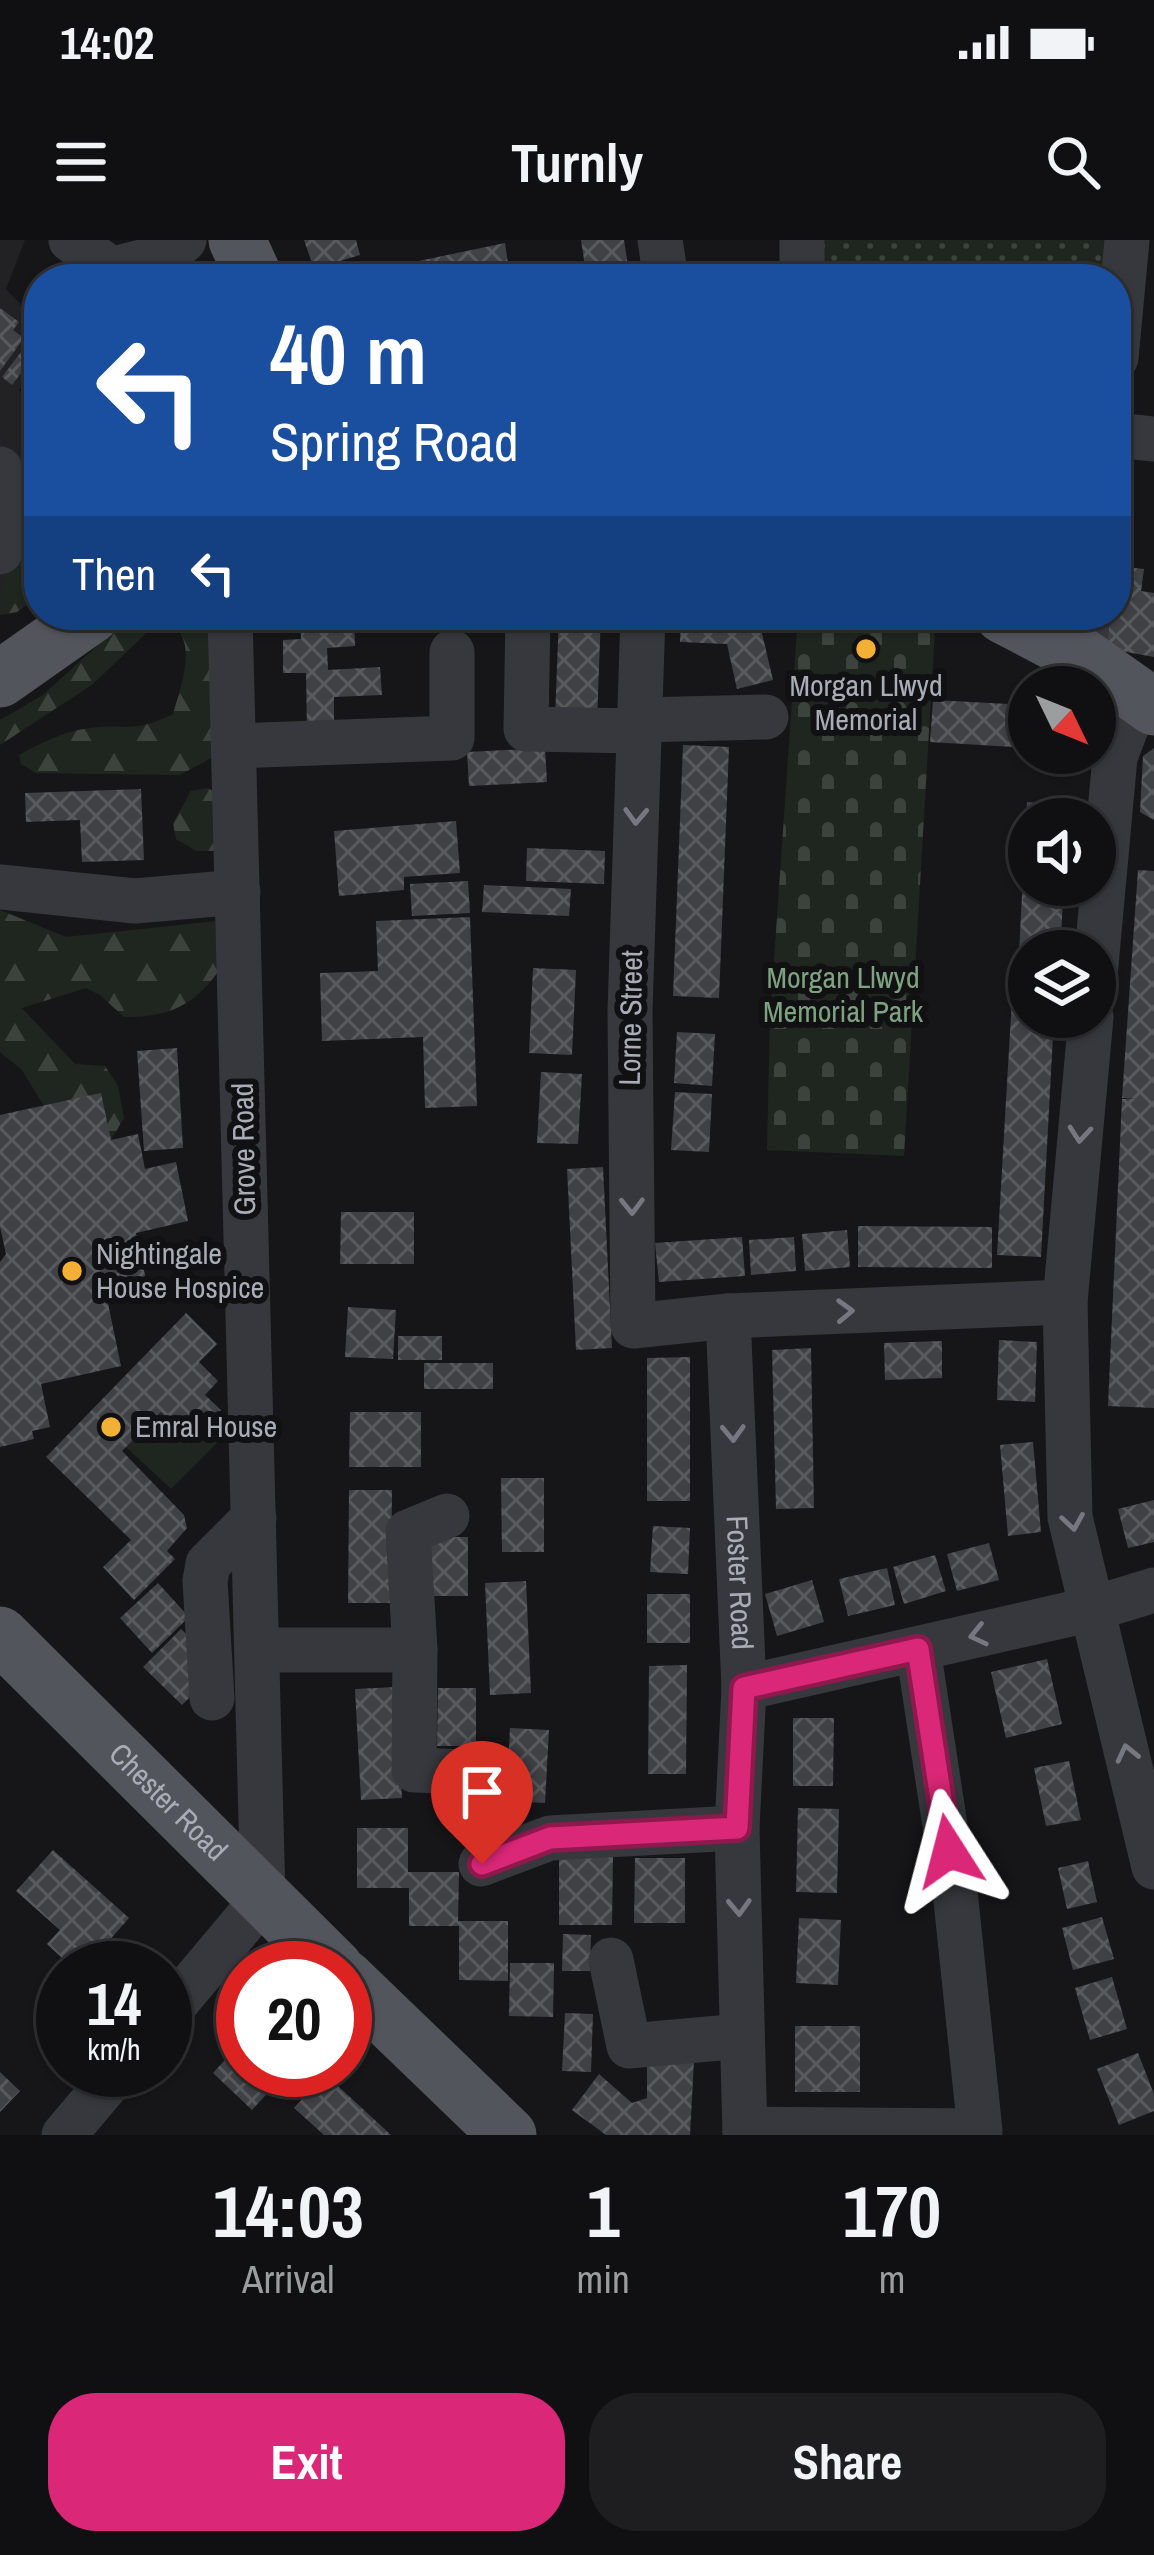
<!DOCTYPE html>
<style>
:root{--surface:#101012;--page:#1e1e20;--text:#f1f3f6;--muted:#9c9d9f;--line:#303032;--accent:#db2777}
body{margin:0;font-family:"Archivo Narrow",sans-serif;background:var(--page);color:var(--text);height:100vh;display:flex;flex-direction:column;font-size:45px;white-space:nowrap}
*{box-sizing:border-box;margin:0}
p{font-size:39px;color:var(--muted)}
.icon{flex:none;width:66px;height:66px;fill:none;stroke:currentColor;stroke-width:2;stroke-linecap:round;stroke-linejoin:round}
.map{position:relative;height:1895px;overflow:hidden}
.details{display:flex;flex-direction:column;background:var(--surface);flex:1}
.details>*{flex:none}
.hud{position:absolute;left:24px;top:24px;width:1107px;height:366px;border-radius:48px;box-shadow:0 3px 9px #0004,0 0 0 3px var(--line);background:#1a4fa0;color:#fff;overflow:hidden}
.needle{width:78px;rotate:133deg}
.buttons{position:absolute;left:1008px;top:426px;display:grid;gap:24px}
.buttons a{display:grid;place-items:center;width:108px;height:108px;border-radius:50%;background:var(--surface);box-shadow:0 3px 9px #0004,0 0 0 3px var(--line);font-size:60px}
.speed{position:absolute;left:36px;top:1701px;display:flex;gap:24px;font-size:60px;font-weight:700;text-align:center}
.speed>*{display:grid;place-content:center;width:156px;height:156px;border-radius:50%;background:var(--surface);box-shadow:0 3px 9px #0004,0 0 0 3px var(--line);line-height:1}
.speed small{font-size:30px;font-weight:400}
.speed .limit{border:18px solid #d22;background:#fff;color:#111}
.pin{position:absolute;display:grid;place-items:center;width:102px;height:102px;color:#fff;margin:-123px -51px;border-radius:50% 50% 50% 0;rotate:-45deg;box-shadow:0 0 12px #0007}
.pin .icon{rotate:45deg}
.me{position:absolute;width:132px;margin:-66px;rotate:351deg;stroke-linejoin:round;filter:drop-shadow(0 0 9px #0008)}
.turn{display:flex;align-items:center;gap:42px;height:252px;padding:0 48px;font-size:54px}
.turn .icon{width:156px;height:156px;stroke-width:2.5}
.turn b{display:block;font-size:84px;line-height:102px}
.then{display:flex;align-items:center;height:114px;padding:0 48px;background:#0003;gap:24px;font-size:45px}
.eta{display:flex;justify-content:space-evenly;align-items:center;height:204px;text-align:center}
.eta b{font-size:72px;font-weight:700;line-height:84px}
.button{display:flex;gap:24px;margin-top:auto;padding:24px 48px}
.button a{flex:1;height:138px;border-radius:48px;background:var(--accent);color:#fff;font-size:48px;font-weight:700;line-height:138px;text-align:center}
.button a+a{background:var(--page);color:var(--text)}
.status{display:flex;justify-content:space-between;align-items:center;height:84px;padding:0 60px;background:var(--surface);direction:ltr}
.status svg{height:33px;fill:currentColor}
header{display:flex;justify-content:space-between;align-items:center;height:156px;padding:0 48px;background:var(--surface);font-size:54px;font-weight:700}
.map>svg:first-child{display:block}
</style>
<div class="status"><b>14:02</b><svg viewBox="0 0 49 12"><path d="M0 12V9h3v3zM5 12V6h3v6zM10 12V3h3v9zM15 12V0h3v12zM26 1h20v11H26zM47 4h2v5h-2z"/></svg></div>
<header><svg class="icon" aria-label="menu" viewBox="0 0 24 24"><path d="M4 6h16M4 12h16M4 18h16"/></svg>Turnly<svg class="icon" aria-label="search" viewBox="0 0 24 24"><circle cx="10" cy="10" r="6"/><path d="M15 15l6 6"/></svg></header>
<div class="map">
<svg width="1154" height="1895" viewBox="0 0 1154 1895">
<defs>
<pattern id="forest-firs" width="22" height="20" patternUnits="userSpaceOnUse" patternTransform="scale(3)"><rect width="22" height="20" fill="#1e261f"/><path d="M5 1l3.5 6h-7zM16 11l3.5 6h-7z" fill="#3c433d"/></pattern>
<pattern id="cemetery-stones" width="16" height="16" patternUnits="userSpaceOnUse" patternTransform="scale(3)"><rect width="16" height="16" fill="#1e261f"/><path d="M2 7V4a2 2 0 0 1 4 0v3zM10 15v-3a2 2 0 0 1 4 0v3z" fill="#3c433d"/></pattern>
<pattern id="park-dots" width="8" height="8" patternUnits="userSpaceOnUse" patternTransform="scale(3)"><rect width="8" height="8" fill="#1e261f"/><path d="M2 2h.1M6 6h.1" fill="none" stroke="#3c433d" stroke-width="1.8" stroke-linecap="round"/></pattern>
<pattern id="building-cross-hatch" width="8" height="8" patternUnits="userSpaceOnUse" patternTransform="scale(3)"><rect width="8" height="8" fill="#404145"/><path d="M0 0l8 8M0 8l8-8" fill="none" stroke="#595a5e"/></pattern>
</defs>
<rect width="100%" height="100%" fill="#161618"/>
<path fill="#222225" d="M0 0H25L6 49 39 83V129L19 150 39 168V316L0 370Z"/>
<path fill="#1e261f" d="M161 1172 165 1176H180L198 1193 210 1180 225 1195 171 1249 126 1207Z"/>
<path fill="url(#forest-firs)" d="M39 292V356L17 372 0 375C0 351 7 320 29 308L24 302 30 293Z
M131 375H215L213 517 180 535 36 533 21 524 19 515C41 503 64 491 90 488 128 483 133 494 173 474 182 442 201 396 163 377L93 444 0 505V480L43 455Z
M208 548 227 560 218 611H196L176 599 173 583 191 551Z
M0 670 66 697 217 681 229 715C202 760 176 778 124 777L100 755 86 748 22 768 75 824 105 826 118 846 124 878 111 900 44 866 22 830 0 812Z"/>
<path fill="url(#cemetery-stones)" d="M798 375H904L935 389 904 916 767 910 770 778Z"/>
<path fill="url(#park-dots)" d="M819 0H1107L1102 39H816Z"/>
<path fill="url(#building-cross-hatch)" d="M304 0H356L360 15 314 29Z
M581 0H624L629 32 587 39Z
M505 3 508 23 479 29 481 39H332Z
M736 24V39H699V25Z
M0 68 19 82 13 90 24 98 0 131Z
M27 104 37 112 12 145 2 137Z
M1116 326 1144 329 1141 351 1154 353V417L1099 407 1102 375H1116Z
M301 375H354L355 406 327 408 328 430 380 427 382 455 334 457V490L307 493 306 433H283V400L301 399Z
M559 375H601L597 481 555 479Z
M681 375H766L761 389 773 440 737 449 727 404 680 402Z
M933 460 1029 465V508L930 502Z
M683 505 729 507 719 758 673 756Z
M545 508 547 542 469 546 467 512Z
M1154 508V580L1140 572 1143 516Z
M141 549 144 620 82 622 80 580 26 582 25 553Z
M1027 562 1068 565 1067 579H1026Z
M456 581 460 633 404 637V650L339 656 334 591Z
M1025 595H1029V645H1064L1060 711H1029V754L1017 753Z
M527 608 605 611 604 644 526 641Z
M1138 630 1154 631V1168L1108 1166 1122 859H1137L1122 858Z
M468 641 470 673 412 676 410 644Z
M484 645 571 649 569 676 482 672Z
M470 677 477 866 425 868 423 797 322 801 320 733 378 731 376 681Z
M533 728 576 730 572 815 529 813Z
M1012 758 1029 759V777H1054L1041 1017 997 1015Z
M677 792 715 794 712 846 674 843Z
M177 808 183 908 144 911 137 811Z
M541 832 582 834 578 904 537 903Z
M675 852 712 854 709 912 671 910Z
M101 853 111 900 138 894 145 929 176 922 188 981 136 993 146 1040 105 1049 121 1126 41 1144 50 1187 32 1191 34 1199 0 1207V1022L6 1014 0 987V875Z
M603 927 612 1108 576 1110 567 929Z
M341 972H414V1024H340Z
M858 986 992 987V1028L858 1027Z
M847 990 850 1027 805 1031 802 994Z
M742 997 745 1036 659 1042 655 1003Z
M794 997 796 1031 751 1035 749 1000Z
M348 1067 396 1070 393 1119 345 1117Z
M186 1073 217 1104 199 1122 218 1141 205 1155 221 1170 198 1193 180 1176H165L161 1172 122 1211 184 1275 187 1288 167 1311 175 1319 134 1360 103 1327 131 1300 46 1217Z
M398 1096H442V1120H398Z
M999 1100 1037 1102 1035 1162 997 1160Z
M942 1101V1138L885 1140 884 1103Z
M811 1108 814 1268 776 1269 772 1110Z
M690 1117V1261H647V1118Z
M424 1123H493V1149H424Z
M350 1172H421V1227H349Z
M1033 1202 1041 1292 1008 1296 1000 1205Z
M501 1238H544V1312H502Z
M349 1250H392L391 1363H348Z
M1154 1260V1302L1128 1308 1118 1269Z
M653 1286 690 1288 688 1334 650 1332Z
M428 1297H468V1356H428Z
M989 1303 999 1340 957 1351 947 1314Z
M935 1315 946 1351 904 1364 893 1327Z
M887 1328 895 1365 848 1376 839 1339Z
M812 1340 824 1382 777 1396 765 1354Z
M526 1341 531 1453 490 1455 485 1343Z
M158 1343 189 1377 152 1413 120 1378Z
M647 1354H690V1403H647Z
M181 1389 203 1410 201 1446 182 1465 143 1427Z
M1047 1419 1062 1484 1006 1498 991 1432Z
M687 1425 686 1534H648L649 1426Z
M396 1447 402 1558 361 1560 355 1449Z
M438 1448H476V1506H437Z
M793 1478H834L833 1546H793Z
M510 1488 549 1490 545 1563 506 1561Z
M1069 1521 1081 1580 1046 1586 1034 1528Z
M798 1568 839 1569 837 1653 796 1652Z
M357 1588H408V1632H459L458 1681H508V1741L459 1740V1686H409V1648H357Z
M53 1610 129 1678 85 1728H73L47 1704 60 1690 16 1651Z
M559 1617H613L612 1685H559Z
M635 1618H685V1683H634Z
M1088 1621 1097 1662 1067 1669 1058 1628Z
M1102 1677 1114 1719 1073 1730 1062 1688Z
M799 1678 841 1680 838 1745 796 1743Z
M563 1694 591 1695 590 1731H562Z
M510 1723H554L553 1777 509 1776Z
M1112 1737 1127 1789 1090 1800 1075 1748Z
M565 1773 593 1774 591 1832 562 1831Z
M795 1786H860V1852H795Z
M243 1800V1830H289L252 1870 213 1833Z
M647 1812 694 1821 690 1895H606L572 1870 599 1834 632 1863 647 1858Z
M1138 1813 1154 1854V1871L1119 1885 1097 1829Z
M0 1832 20 1851 0 1872Z
M325 1834 391 1895H324L294 1868Z"/>
<g fill="none" stroke-linecap="round" stroke-linejoin="round">
<g stroke="#37383d" stroke-width="45">
<path d="M71 0 124 39"/>
<path d="M660 0 666 39"/>
<path d="M110 30 165 16 184 0"/>
<path d="M802 39V0"/>
<path d="M1116 118 1127 0"/>
<path d="M1116 195 1154 199"/>
<path d="M0 229C10 258 13 283 0 312"/>
<path d="M528 375 526 489 639 491"/>
<path d="M643 375 630 771 633 1086 728 1076 1065 1062"/>
<path d="M1083 417 1088 375"/>
<path d="M639 480 766 477"/>
<path d="M234 506 452 498V412"/>
<path d="M0 647 135 661 238 652"/>
<path d="M1095 736 1115 517 1138 457"/>
<path d="M1091 777 1065 1062 1070 1277 1154 1627"/>
<path id="s1" d="M728 1076 744 1448 737 1588 745 1895"/>
<path d="M447 1276 408 1292 415 1410 414 1530 469 1532"/>
<path d="M257 1410H415"/>
<path d="M744 1448 1092 1369 1154 1350"/>
<path d="M212 1458 205 1341 208 1324 254 1278"/>
<path d="M481 1624 550 1598 737 1588"/>
<path d="M611 1720 629 1806 742 1796"/>
<path d="M165 1776 263 1659 230 375"/>
<path d="M745 1889 980 1891 955 1651 918 1409"/>
<path d="M64 1895 119 1830"/>
</g>
<g stroke="#53555c" stroke-width="57">
<path d="M237 0 255 39"/>
<path d="M1003 375 1083 417 1154 467"/>
<path d="M0 439 91 375"/>
<path id="s2" d="M0 1395 335 1728"/>
<path d="M345 1738 508 1895"/>
</g>
</g>
<defs><path id="oneway-chevron" d="M-2-3.5L2.5 0L-2 3.5" fill="none" stroke-width="1.6" stroke-linecap="round" stroke-linejoin="round" transform="scale(3)"/></defs>
<g stroke="#757881">
<use href="#oneway-chevron" transform="translate(636 576) rotate(92)"/>
<use href="#oneway-chevron" transform="translate(1080 894) rotate(95)"/>
<use href="#oneway-chevron" transform="translate(632 966) rotate(89)"/>
<use href="#oneway-chevron" transform="translate(845 1071) rotate(-2)"/>
<use href="#oneway-chevron" transform="translate(733 1193) rotate(88)"/>
<use href="#oneway-chevron" transform="translate(1073 1282) rotate(81)"/>
<use href="#oneway-chevron" transform="translate(978 1395) rotate(167)"/>
<use href="#oneway-chevron" transform="translate(1127 1513) rotate(-103)"/>
<use href="#oneway-chevron" transform="translate(739 1667) rotate(88)"/>
</g>
<g fill="none" stroke-linecap="round" stroke-linejoin="round">
<defs>
<path id="route" d="M482 1624 550 1598 737 1588 744 1448 918 1409 949 1611"/>
</defs>
<use href="#route" stroke="#8e194d" stroke-width="30"/>
<use href="#route" stroke="#db2777" stroke-width="21"/>
</g>
<g fill="#f2b134" stroke="#111113" stroke-width="4.5">
<circle cx="866" cy="409" r="12"/>
<circle cx="72" cy="1031" r="12"/>
<circle cx="111" cy="1187" r="12"/>
</g>
<g text-anchor="middle" stroke-width="12" stroke-linejoin="round" paint-order="stroke">
<g font-size="30" fill="#a8adb8" stroke="#111113" text-anchor="start">
<text x="866" y="456" text-anchor="middle">Morgan Llwyd<tspan x="866" dy="34">Memorial</tspan></text>
<text x="96" y="1024">Nightingale<tspan x="96" dy="34">House Hospice</tspan></text>
<text x="135" y="1197">Emral House</text>
</g>
<g font-size="30" fill="#7fa381" stroke="#111113">
<text x="843" y="748">Morgan Llwyd<tspan x="843" dy="34">Memorial Park</tspan></text>
</g>
<g font-size="30" fill="#a8adb8" stroke="#111113">
<text transform="translate(631 778) rotate(-89)" y="10">Lorne Street</text>
<text transform="translate(244 909) rotate(-91)" y="10">Grove Road</text>
<text dy="10" stroke="none"><textPath href="#s1" startOffset="267">Foster Road</textPath></text>
<text dy="10" stroke="none"><textPath href="#s2" startOffset="237">Chester Road</textPath></text>
</g>
</g>
</svg>
<div class="buttons">
<a><svg class="needle" viewBox="-14 -14 28 28"><path d="M0-13l5 13h-10z" fill="#e53935"/><path d="M0 13l5-13h-10z" fill="#9c9d9f"/></svg></a>
<a><svg class="icon" aria-label="sound" viewBox="0 0 24 24"><path d="M4 9h4l5-4v14l-5-4H4zM17 9q2 3 0 6"/></svg></a>
<a><svg class="icon" aria-label="layers" viewBox="0 0 24 24"><path d="M12 4l9 5-9 5-9-5zM3 14l9 5 9-5"/></svg></a>
</div>
<div class="speed"><div>14<small>km/h</small></div><div class="limit">20</div></div>
<div class="pin" style="left:482px;top:1624px;background:#d93025"><svg class="icon" aria-label="arrive" viewBox="0 0 24 24"><path d="M6 21V4h12l-3 4 3 4H6"/></svg></div>
<svg class="me" style="left:949px;top:1611px" viewBox="-20 -20 40 40"><path d="M0-17L14 15 0 8-14 15z" fill="#db2777" stroke="#fff" stroke-width="4"/></svg>
<div class="hud">
<div class="turn"><svg class="icon" aria-label="left" viewBox="0 0 24 24"><path d="M17 20v-9H6M10 6l-5 5 5 5"/></svg><div><b>40 m</b>Spring Road</div></div>
<div class="then">Then<svg class="icon" aria-label="left" viewBox="0 0 24 24"><path d="M17 20v-9H6M10 6l-5 5 5 5"/></svg></div>
</div>
</div>
<section class="details">
<div class="eta">
<div><b>14:03</b><p>Arrival</p></div>
<div><b>1</b><p>min</p></div>
<div><b>170</b><p>m</p></div>
</div>
<div class="button"><a>Exit</a><a>Share</a></div>
</section>
